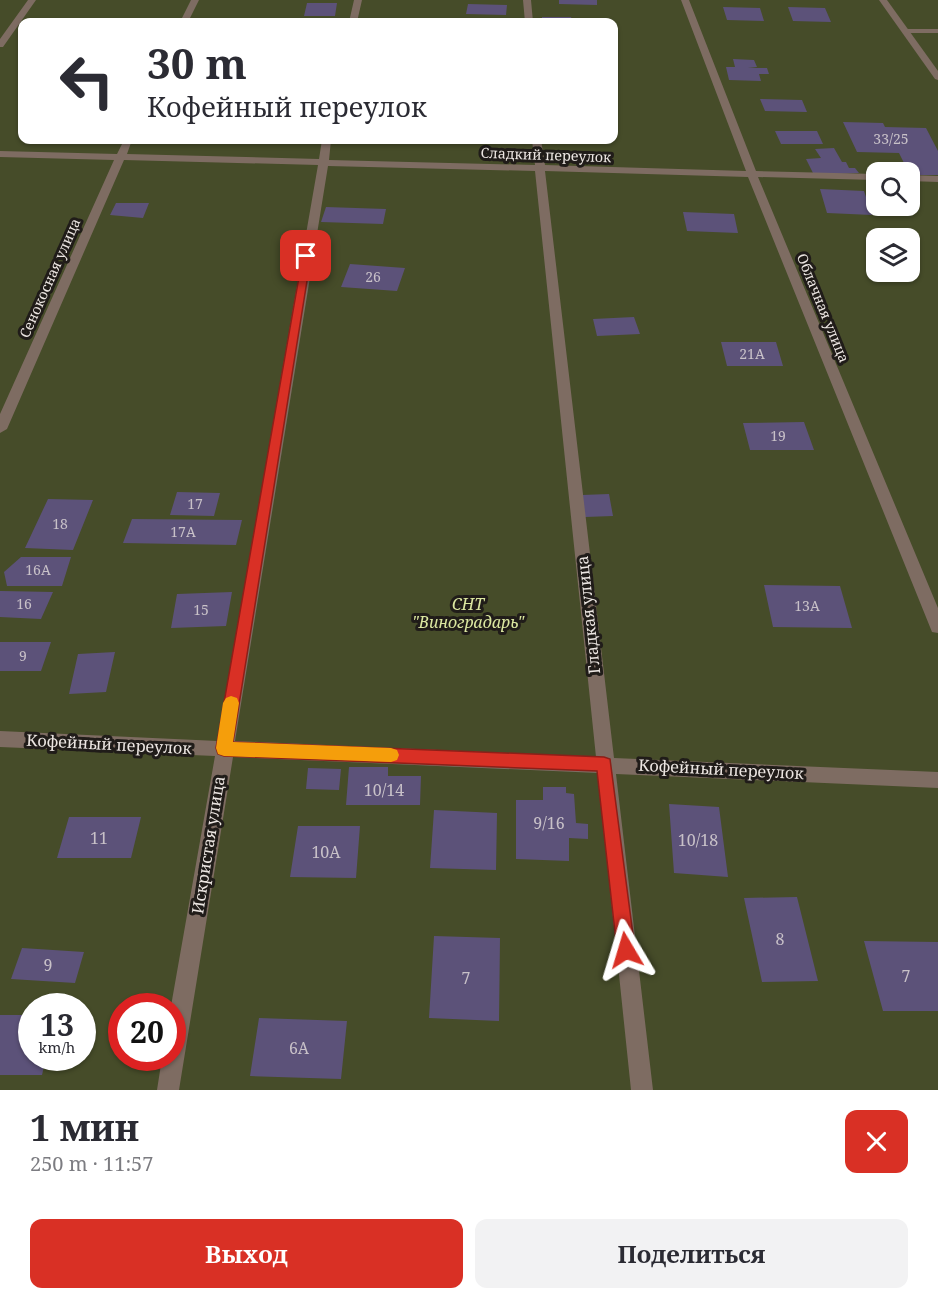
<!DOCTYPE html>
<html lang="ru">
<meta charset="utf-8">
<style>
:root{--surface:#fff;--page:#f2f2f3;--text:#2b2b33;--muted:#7c7c81;--accent:#d93025}
body{margin:0;font-family:"Noto Serif",serif;background:var(--page);color:var(--text);height:100vh;display:flex;flex-direction:column;font-size:22px;white-space:nowrap}
*{box-sizing:border-box;margin:0}
p{font-size:20px;color:var(--muted)}
.icon{flex:none;width:33px;height:33px;fill:none;stroke:currentColor;stroke-width:2;stroke-linecap:round;stroke-linejoin:round}
.map{position:relative;height:1090px;overflow:hidden}
.sheet{display:flex;flex-direction:column;background:var(--surface);flex:1}
.sheet>*{flex:none}
.top-card{position:absolute;left:18px;top:18px;width:600px;height:126px;border-radius:12px;box-shadow:0 2px 4px #0004;background:#fff;color:var(--text);overflow:hidden}
.buttons{position:absolute;left:866px;top:162px;display:grid;gap:12px}
.buttons a{display:grid;place-items:center;width:54px;height:54px;border-radius:12px;background:var(--surface);box-shadow:0 2px 4px #0004;font-size:30px}
.speed{position:absolute;left:18px;top:993px;display:flex;gap:12px;font-size:30px;font-weight:700;text-align:center}
.speed>*{display:grid;place-content:center;width:78px;height:78px;border-radius:50%;background:var(--surface);box-shadow:0 2px 4px #0004;line-height:1}
.speed small{font-size:15px;font-weight:400}
.speed .limit{border:9px solid #d22;background:#fff;color:#111}
.pin{position:absolute;display:grid;place-items:center;width:51px;height:51px;color:#fff;margin:-26px;border-radius:12px;box-shadow:0 3px 9px #0006}
.me{position:absolute;width:66px;margin:-33px;rotate:353deg;stroke-linejoin:round;filter:drop-shadow(0 0 4px #0008)}
.turn{display:flex;align-items:center;gap:21px;height:126px;padding:0 30px;font-size:27px}
.turn .icon{width:78px;height:78px;stroke-width:2.5}
.turn b{display:block;font-size:42px;line-height:51px}
.round{display:grid;place-items:center;flex:none;width:63px;height:63px;border-radius:12px;background:var(--page)}
.summary{display:flex;align-items:center;justify-content:space-between;height:102px;padding:0 30px}
h1{font-size:36px;font-weight:700;line-height:45px}
.cta{display:flex;gap:12px;margin-top:auto;padding:12px 30px}
.cta a{flex:1;height:69px;border-radius:12px;background:var(--accent);color:#fff;font-size:24px;font-weight:700;line-height:69px;text-align:center}
.cta a+a{background:var(--page);color:var(--text)}
.map>svg:first-child{display:block}
</style>
<div class="map">
<svg width="938" height="1090" viewBox="0 0 938 1090">
<rect width="100%" height="100%" fill="#3d332d"/>
<path fill="#464c29" fill-rule="evenodd" d="M0 0H938V1090H0ZM22 22H614V140H22ZM876 172H909V206H876ZM876 238H909V272H876ZM32 1006H82V1058H32ZM122 1006H172V1058H122Z"/>
<path fill="#5c5279" d="M559 0H597V5L559 4Z
M307 3H337L335 16H304Z
M468 4 507 5 506 15 466 14Z
M723 7 760 8 764 21 727 20Z
M788 7 825 8 831 22 793 21Z
M542 17H571L573 22H542Z
M733 59 754 60 757 67 748 68H767L769 74H759L761 81 729 80 726 67H735Z
M760 99 802 100 807 112 765 111Z
M843 122 883 123 885 127 926 128 938 151V175H910L899 153 857 152Z
M775 131H817L823 144H781Z
M834 148 842 162H846L849 168H855L859 173 814 175 806 159 821 158 815 149Z
M820 189 864 191 872 215 827 213Z
M116 203H149L143 218 110 215Z
M326 207 386 209 383 224 321 222Z
M683 212 734 214 738 233 687 231Z
M350 264 405 268 397 291 341 287Z
M634 317 640 334 597 336 593 319Z
M721 342H776L783 366H727Z
M804 422 814 450H750L743 423Z
M177 492 220 493 214 516 170 515Z
M609 494 613 516 585 517 582 495Z
M48 499 93 500 73 550 25 548Z
M132 519 242 520 236 545 123 543Z
M21 557H71L62 586H7L4 572Z
M764 585 840 586 852 628 773 627Z
M0 591H2L53 592 41 619 0 617Z
M232 592 226 626 171 628 177 594Z
M0 642H51L41 671H0Z
M115 652 106 692 69 694 78 654Z
M349 767H388V776H421L420 805H346Z
M308 768 341 769 339 790 306 789Z
M543 787H566V793L574 794 576 823 588 824V839L569 838V861L516 859V800H543Z
M669 804 719 807 728 877 674 873Z
M434 810 497 813 496 870 430 868Z
M69 817H141L131 858H57Z
M298 826H360L356 878 290 877Z
M797 897 818 981 762 982 744 898Z
M434 936 500 938 499 1021 429 1018Z
M864 941 938 942V1011H883Z
M22 948 84 952 75 983 11 979Z
M0 1015H32V1058H46L42 1075H0Z
M259 1018 347 1021 341 1079 250 1076Z"/>
<g fill="none" stroke-linecap="round" stroke-linejoin="round">
<path fill="#7e6c62" fill-rule="evenodd" d="M28 0H36L3 47H0V39Z
M191 0H199L188 22H180Z
M354 0H362L357 22H349Z
M523 0H531L533 22H525Z
M681 0H689L756 171 876 174V180L758 177 938 608V633L932 632 930 627 748 177 545 171 614 758 938 772V788L616 774 653 1090H631L598 773 233 757 179 1090H157L162 1058H172L171 1006 215 756 0 747V731L218 741 318 165 124 160 7 429 0 433V414L114 160 0 157V151L117 154 124 140H132L127 154 319 159 322 140H331L329 160 535 165 532 140H541L545 165 746 171ZM328 166 535 171 596 757 235 741Z
M906 29H938V33H903V29Z
M909 175 938 176V182L909 181Z"/>
<path fill="#7e6c62" fill-rule="evenodd" d="M879 0H887L938 71V80L935 79Z"/>
</g>
<path fill="#d93025" stroke="#8d1f18" stroke-width="1.5" d="M303 254 311 256 233 742 604 757 610 759 635 950 633 957 626 960 620 957 617 950 597 771 224 756 218 754 216 748Z"/>
<path fill="#f59e0b" d="M231 696 237 698 239 703 233 742 391 748 397 750 399 755 397 760 391 762 224 756 218 754 216 748 223 703 226 698Z"/>
<g text-anchor="middle" stroke-width="6" stroke-linejoin="round" paint-order="stroke">
<g font-size="14" fill="#c8c1c8">
<text x="891" y="144">33/25</text>
<text x="373" y="282">26</text>
<text x="752" y="359">21А</text>
<text x="778" y="441">19</text>
<text x="195" y="509">17</text>
<text x="60" y="529">18</text>
<text x="183" y="537">17А</text>
<text x="38" y="575">16А</text>
<text x="24" y="609">16</text>
<text x="807" y="611">13А</text>
<text x="201" y="615">15</text>
<text x="23" y="661">9</text>
</g>
<g font-size="14" fill="#ece6e2" stroke="#201c19">
<text transform="translate(546 155) rotate(2)" y="5">Сладкий переулок</text>
<text transform="translate(50 278) rotate(-66)" y="5">Сенокосная улица</text>
<text transform="translate(823 308) rotate(68)" y="5">Облачная улица</text>
</g>
<g font-size="16" font-style="italic" fill="#dbe7a0" stroke="#201c19">
<text x="468" y="610">СНТ<tspan x="468" dy="18">"Виноградарь"</tspan></text>
</g>
<g font-size="16" fill="#ece6e2" stroke="#201c19">
<text transform="translate(588 615) rotate(-96)" y="6">Гладкая улица</text>
<text transform="translate(109 744) rotate(3)" y="6">Кофейный переулок</text>
<text transform="translate(721 769) rotate(3)" y="6">Кофейный переулок</text>
<text transform="translate(208 845) rotate(-81)" y="6">Искристая улица</text>
</g>
<g font-size="16" fill="#c8c1c8">
<text x="384" y="796">10/14</text>
<text x="549" y="829">9/16</text>
<text x="99" y="844">11</text>
<text x="698" y="846">10/18</text>
<text x="326" y="858">10А</text>
<text x="780" y="945">8</text>
<text x="48" y="971">9</text>
<text x="906" y="982">7</text>
<text x="466" y="984">7</text>
<text x="299" y="1054">6А</text>
</g>
</g>
</svg>
<div class="buttons">
<a><svg class="icon" aria-label="search" viewBox="0 0 24 24"><circle cx="10" cy="10" r="6"/><path d="M15 15l6 6"/></svg></a>
<a><svg class="icon" aria-label="layers" viewBox="0 0 24 24"><path d="M12 4l9 5-9 5-9-5zM3 14l9 5 9-5"/></svg></a>
</div>
<div class="speed"><div>13<small>km/h</small></div><div class="limit">20</div></div>
<div class="pin" style="left:306px;top:256px;background:#d93025"><svg class="icon" aria-label="arrive" viewBox="0 0 24 24"><path d="M6 21V4h12l-3 4 3 4H6"/></svg></div>
<svg class="me" style="left:626px;top:950px" viewBox="-20 -20 40 40"><path d="M0-17L14 15 0 8-14 15z" fill="#d93025" stroke="#fff" stroke-width="4"/></svg>
<div class="top-card">
<div class="turn"><svg class="icon" aria-label="left" viewBox="0 0 24 24"><path d="M17 20v-9H6M10 6l-5 5 5 5"/></svg><div><b>30 m</b>Кофейный переулок</div></div>
</div>
</div>
<section class="sheet">
<div class="summary"><div><h1>1 мин</h1><p>250 m · 11:57</p></div><a class="round" style="background:#d93025;color:#fff"><svg class="icon" aria-label="close" viewBox="0 0 24 24"><path d="M6 6l12 12M18 6L6 18"/></svg></a></div>
<div class="cta"><a>Выход</a><a>Поделиться</a></div>
</section>
